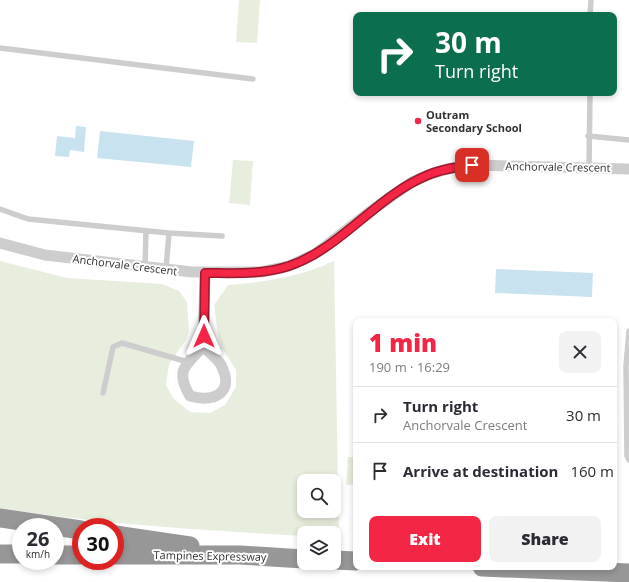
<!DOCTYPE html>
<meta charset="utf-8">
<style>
:root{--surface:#fff;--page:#f2f2f3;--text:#2b2b33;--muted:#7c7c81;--line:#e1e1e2;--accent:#f32645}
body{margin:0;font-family:"Open Sans",sans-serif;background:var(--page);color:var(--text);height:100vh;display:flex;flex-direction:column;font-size:15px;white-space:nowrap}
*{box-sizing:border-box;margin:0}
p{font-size:13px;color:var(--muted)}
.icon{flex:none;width:22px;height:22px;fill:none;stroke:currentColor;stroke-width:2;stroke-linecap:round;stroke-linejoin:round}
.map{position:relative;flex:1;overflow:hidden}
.details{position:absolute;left:353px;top:318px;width:264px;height:252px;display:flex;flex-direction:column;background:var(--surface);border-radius:8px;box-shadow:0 2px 6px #0003}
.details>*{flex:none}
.banner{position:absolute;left:353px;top:12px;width:264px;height:84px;border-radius:8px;box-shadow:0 2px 6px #0003;background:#0b6e4f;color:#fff;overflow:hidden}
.buttons{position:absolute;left:297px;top:474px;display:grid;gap:8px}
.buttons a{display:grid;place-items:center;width:44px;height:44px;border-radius:8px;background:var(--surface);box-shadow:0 2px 6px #0003;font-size:20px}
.speed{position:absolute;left:12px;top:518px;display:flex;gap:8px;font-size:20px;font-weight:700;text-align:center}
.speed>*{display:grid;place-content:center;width:52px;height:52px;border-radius:50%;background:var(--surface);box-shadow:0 2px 6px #0003;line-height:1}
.speed small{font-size:10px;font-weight:400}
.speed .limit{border:6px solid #d22;background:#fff;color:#111}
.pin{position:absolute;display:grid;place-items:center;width:34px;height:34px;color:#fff;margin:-17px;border-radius:8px;box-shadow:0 2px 6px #0006}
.me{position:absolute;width:44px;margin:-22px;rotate:0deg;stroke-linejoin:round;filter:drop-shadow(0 0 3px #0008)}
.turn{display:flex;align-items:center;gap:14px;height:84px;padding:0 16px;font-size:18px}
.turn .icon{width:52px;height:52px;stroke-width:2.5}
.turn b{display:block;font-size:28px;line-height:34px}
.round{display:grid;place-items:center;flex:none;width:42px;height:42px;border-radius:8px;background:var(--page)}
.overview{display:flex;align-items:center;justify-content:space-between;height:68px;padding:0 16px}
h1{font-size:24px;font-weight:800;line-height:30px;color:var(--accent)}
.action{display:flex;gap:8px;margin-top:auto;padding:8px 16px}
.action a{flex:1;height:46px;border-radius:8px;background:var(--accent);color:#fff;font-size:16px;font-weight:800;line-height:46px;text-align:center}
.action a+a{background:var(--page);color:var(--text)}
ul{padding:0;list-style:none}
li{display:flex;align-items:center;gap:12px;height:56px;padding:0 16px;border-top:1px solid var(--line)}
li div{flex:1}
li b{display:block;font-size:15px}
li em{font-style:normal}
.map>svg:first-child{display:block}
</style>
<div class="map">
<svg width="629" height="582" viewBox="0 0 629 582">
<rect width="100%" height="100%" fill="#fff"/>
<path fill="#e7eedd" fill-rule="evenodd" d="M239 0H260L257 43 236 42Z
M233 160 253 161 250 205 229 203Z
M0 261 67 278 162 284 179 291 187 302 189 331 186 340 169 364 166 385 173 398 190 412 210 413 225 405 236 387V370L222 348 218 335 214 305 228 285C265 282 300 277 334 261L339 539 334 538V533H304V536C202 530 100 524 0 508ZM304 481H334V511H304Z
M348 457H356V485H346Z"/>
<path fill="#c8e3ef" d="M76 126 86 127 84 152 70 150 69 157 55 156 57 136 75 138Z
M100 131 194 141 191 167 97 158Z
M496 269 593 273 592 297 495 293Z"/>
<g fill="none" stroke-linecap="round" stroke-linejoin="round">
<path stroke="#cdcdcd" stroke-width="5.5" d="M590 15 591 0
M0 48 253 79
M588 136 629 140
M589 169 590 93
M0 209 28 219 169 233 166 269
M169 233 222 236
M145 267 146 231
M629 331 626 366 627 456 629 460
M103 393 113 347 122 343 188 362"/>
<path stroke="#cdcdcd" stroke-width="11" d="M0 243 45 255 192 272H261L289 266 315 254 372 210 412 182 428 175 447 169 472 165 629 169
M203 347C209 352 217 358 221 365 235 392 215 403 190 396 175 371 185 365 203 347L205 273"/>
<path stroke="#979797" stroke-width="19" d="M0 518 81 530
M115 535 190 546
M0 554H21
M55 555H81
M115 555H240L304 559
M334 560 356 561
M482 567 629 573"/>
</g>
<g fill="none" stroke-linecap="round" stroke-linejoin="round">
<defs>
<path id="route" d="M204 336 205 273C232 273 262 275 289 266 342 248 376 196 428 175 442 169 457 167 472 165"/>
</defs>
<use href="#route" stroke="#9e192d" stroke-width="10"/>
<use href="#route" stroke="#f32645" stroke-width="7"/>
</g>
<circle fill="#f32645" stroke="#fff" stroke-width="1.5" cx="418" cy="121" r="4"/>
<g text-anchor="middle" stroke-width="4" stroke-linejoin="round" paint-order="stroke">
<g font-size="11" font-weight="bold" fill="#303030" stroke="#fff" text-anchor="start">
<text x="426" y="119">Outram<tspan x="426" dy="13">Secondary School</tspan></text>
</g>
<g font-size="11" fill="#303030" stroke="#fff">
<text transform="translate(558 167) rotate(1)" y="4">Anchorvale Crescent</text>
<text transform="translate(125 265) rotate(7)" y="4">Anchorvale Crescent</text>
<text transform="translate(210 556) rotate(1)" y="4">Tampines Expressway</text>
</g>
</g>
</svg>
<div class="buttons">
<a><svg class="icon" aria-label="search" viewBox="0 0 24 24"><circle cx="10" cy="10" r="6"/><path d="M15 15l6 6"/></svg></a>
<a><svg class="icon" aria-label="layers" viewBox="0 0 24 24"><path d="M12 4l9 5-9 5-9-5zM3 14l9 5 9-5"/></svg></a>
</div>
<div class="speed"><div>26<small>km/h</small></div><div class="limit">30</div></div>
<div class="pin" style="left:472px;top:165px;background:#d93025"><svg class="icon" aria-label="arrive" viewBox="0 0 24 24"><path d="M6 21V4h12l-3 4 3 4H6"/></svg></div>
<svg class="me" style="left:204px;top:336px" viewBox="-20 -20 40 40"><path d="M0-17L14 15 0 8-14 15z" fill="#f32645" stroke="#fff" stroke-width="4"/></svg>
<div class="banner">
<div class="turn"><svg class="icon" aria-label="right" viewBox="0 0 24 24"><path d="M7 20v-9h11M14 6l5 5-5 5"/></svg><div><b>30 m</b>Turn right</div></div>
</div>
<section class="details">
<div class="overview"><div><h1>1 min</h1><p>190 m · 16:29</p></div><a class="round"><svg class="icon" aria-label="close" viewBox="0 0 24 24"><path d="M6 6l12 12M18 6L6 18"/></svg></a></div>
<ul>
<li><svg class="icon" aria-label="right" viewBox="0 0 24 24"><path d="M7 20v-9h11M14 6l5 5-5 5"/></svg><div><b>Turn right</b><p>Anchorvale Crescent</p></div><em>30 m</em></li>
<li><svg class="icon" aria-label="arrive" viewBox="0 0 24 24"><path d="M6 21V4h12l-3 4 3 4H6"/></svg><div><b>Arrive at destination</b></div><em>160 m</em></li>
</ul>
<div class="action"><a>Exit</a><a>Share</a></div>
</section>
</div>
